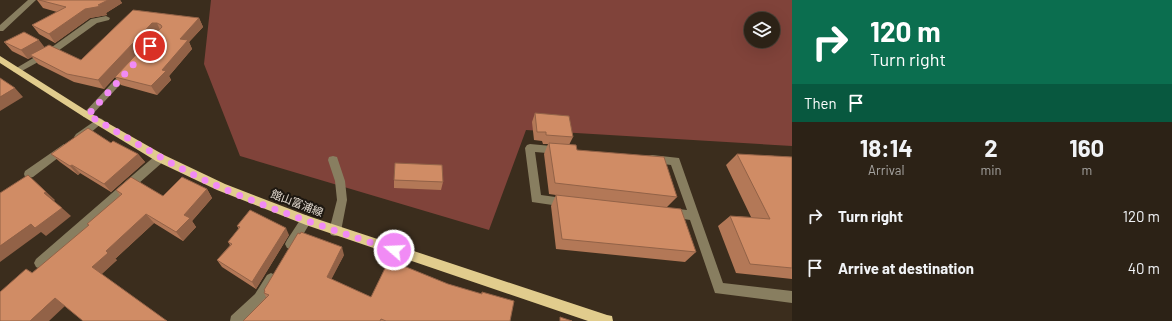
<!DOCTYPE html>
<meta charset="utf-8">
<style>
:root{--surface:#2c2216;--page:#342a1f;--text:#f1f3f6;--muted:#a6a4a1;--line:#483f35}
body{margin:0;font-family:Barlow,"Noto Sans JP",sans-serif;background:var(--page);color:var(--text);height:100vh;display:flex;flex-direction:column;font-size:15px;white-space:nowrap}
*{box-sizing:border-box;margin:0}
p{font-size:13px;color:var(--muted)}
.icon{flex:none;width:22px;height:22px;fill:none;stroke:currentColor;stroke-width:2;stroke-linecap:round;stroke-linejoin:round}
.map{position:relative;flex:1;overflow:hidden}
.sheet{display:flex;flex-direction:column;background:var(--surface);width:380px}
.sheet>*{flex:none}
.banner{background:#0b6e4f;color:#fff;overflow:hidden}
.buttons{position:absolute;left:744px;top:12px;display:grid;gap:8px}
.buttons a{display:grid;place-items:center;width:36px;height:36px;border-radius:50%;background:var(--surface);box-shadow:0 4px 16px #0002,0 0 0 1px var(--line);font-size:20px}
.pin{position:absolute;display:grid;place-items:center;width:34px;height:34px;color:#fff;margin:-17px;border:2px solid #fff;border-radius:50%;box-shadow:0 1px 4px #0007}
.me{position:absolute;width:44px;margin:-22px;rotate:289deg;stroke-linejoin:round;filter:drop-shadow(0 0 3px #0008)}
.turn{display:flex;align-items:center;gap:14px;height:84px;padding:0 12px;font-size:18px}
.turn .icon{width:52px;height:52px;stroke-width:2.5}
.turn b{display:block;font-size:28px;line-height:34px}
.then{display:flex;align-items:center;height:38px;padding:0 12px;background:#0003;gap:8px;font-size:15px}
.eta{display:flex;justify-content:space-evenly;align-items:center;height:68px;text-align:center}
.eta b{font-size:24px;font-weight:700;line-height:28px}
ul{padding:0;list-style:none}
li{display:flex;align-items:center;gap:12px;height:52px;padding:0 12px}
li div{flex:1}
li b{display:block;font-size:15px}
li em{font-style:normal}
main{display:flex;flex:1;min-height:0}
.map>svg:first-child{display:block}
</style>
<main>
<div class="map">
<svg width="792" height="321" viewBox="0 0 792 321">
<rect width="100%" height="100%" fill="#3b2d1d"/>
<path fill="#80433a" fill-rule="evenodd" d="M211 0H792V146L526 130 489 230 240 156 204 64ZM751 19H773V41H751Z"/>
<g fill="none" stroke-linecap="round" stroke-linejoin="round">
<path fill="#887e60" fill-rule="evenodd" d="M28 0H36L3 31H0V25Z
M106 16 110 18 109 20 97 23 58 51 20 72H14L13 70 52 47 91 19Z
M127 69 130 70 131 72 130 74 90 117H84L82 115 84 113 124 70Z
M99 118 102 119 104 121 102 123 82 140H76L74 137 76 134Z
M64 144 67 145 69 148 67 151 33 177 29 178 25 177 24 174 25 171Z
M530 144 562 147 564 150 562 153 559 154 535 152 541 195 570 199 571 202 570 205 566 207 532 202 525 148 527 145Z
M160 154 164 155 165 158 164 161 44 267 40 269 36 267 34 263 36 259 156 155Z
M652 155 679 158 723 283 792 291V303L715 293 690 220 666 216 665 213 666 210 670 208 687 210 671 165 648 162 647 159 648 156Z
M333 156 337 157 345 181 347 200 341 231 339 235 335 236 331 235 329 231 337 200 335 181 328 160 329 157Z
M306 215 310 217 312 220 310 223 295 248 291 249 287 248 285 244 287 240 302 217Z
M271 273 275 275 277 279 263 302 245 321H230L231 316 255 294 267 275Z"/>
<path fill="#e1cc8d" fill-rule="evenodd" d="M0 56 90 113 164 155 225 184 308 216 607 315 612 316 613 321H588L306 225 217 190 156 161 84 117 0 63Z"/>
</g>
<path fill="#b37857" d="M37 0H120L122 3 106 13 107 15 90 18 55 43 39 34 32 25 57 12 43 8Z
M133 10 199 18 203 27 189 42 192 49 169 76 171 80 157 95 121 85 115 77 104 89 74 82 38 64 32 57 28 59 12 51 4 42 45 48 81 60Z
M535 113 573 137 569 145 577 150 677 197 667 207 696 252 685 262 556 249 551 206 556 195 549 194 544 154 548 144H543L542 141 534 140 532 122Z
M111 143 138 154 145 162 111 192 80 173 78 175 60 162 51 154Z
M737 154 792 157V279L736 273 718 226 730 216 751 217 726 165Z
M394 180 443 182 441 190 394 188Z
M207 189 212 198 192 221 196 227 183 241 154 223 115 259 117 260 65 306 26 269 33 273 89 226 120 195 116 190 163 196Z
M237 226 289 235 256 289 222 267 217 260 230 245 228 242 239 229Z
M344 255 331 279 371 297 448 284 481 294 482 292 510 321H243L266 297 264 293 265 291 264 290Z"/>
<path fill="#926247" d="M108 0H120L122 3 106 13 107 15 90 18 55 43 49 34 85 9 98 5Z
M199 18 203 27 189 42 192 49 169 76 171 80 157 95 151 86 162 70 180 39Z
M152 23H157L161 32H157L104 89 98 80Z
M39 40 46 49 30 55 32 57 28 59 21 50Z
M15 88 23 97 0 111V97Z
M138 154 145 162 111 192 104 184Z
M72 165 80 173 78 175 70 166Z
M28 175 55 200 54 201 44 193Z
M207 189 212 198 192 221 196 227 183 241 176 232 184 215Z
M62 208 71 216 46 236 41 232 0 262V246L31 224Z
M146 214 154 223 115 259 117 260 102 274 92 267 106 251Z
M286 228 289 235 256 289 252 282Z
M342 247 344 255 329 284 327 277Z
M55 298 66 305 49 321H30Z"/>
<path fill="#d08c65" stroke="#926247" d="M39 0H108L98 5 102 6 85 9 49 34 32 25 66 7Z
M133 10 199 18 180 39 188 40 162 70 166 71 151 86 115 77 162 27 161 25 157 23H152L98 80 67 74 30 55 49 45 81 60Z
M24 32 39 40 21 50 4 42Z
M0 78 15 88 0 97Z
M535 113 569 116 573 137 546 135V132H537Z
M88 128 111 143 113 141 138 154 104 184 72 165 70 166 51 154Z
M549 143 576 145 577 150 664 157 677 197 555 183Z
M737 154 792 157V268L750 264 730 216 770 219Z
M395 163 442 165 443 182 394 180Z
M28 175 46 192 44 193 62 208 35 228 31 224 0 246V193Z
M131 177 163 196 182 177 207 189 184 215 190 218 176 232 146 214 106 251 108 253 92 267 167 321H83L55 298 30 321H0V292L26 269 32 273 89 225 87 224 122 194 116 190Z
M556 195 681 209 696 252 562 239Z
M250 210 286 228 252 282 217 260 232 244 228 242 240 227 237 226Z
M301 232 342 247 327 277 371 297 389 260 448 284 482 294V292L514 301 510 321H386L381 319 380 321H243L269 295 264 293 265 291 264 290 298 233 300 234Z
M560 317 572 321H560Z"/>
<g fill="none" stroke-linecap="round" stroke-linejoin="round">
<path stroke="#f18bf5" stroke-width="7" stroke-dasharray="0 12.6" d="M150 46 88 115C132 140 175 168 222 188 278 212 336 231 394 250"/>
</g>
<g text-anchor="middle" stroke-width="4" stroke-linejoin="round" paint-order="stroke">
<g font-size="11" fill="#e3dad0" stroke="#1d1710">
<text transform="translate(297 203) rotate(21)" y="4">館山富浦線</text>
</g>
</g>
</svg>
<div class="buttons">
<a><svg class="icon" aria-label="layers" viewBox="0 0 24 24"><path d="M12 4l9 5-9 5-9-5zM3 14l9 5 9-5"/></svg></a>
</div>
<div class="pin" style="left:150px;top:46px;background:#d93025"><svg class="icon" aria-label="arrive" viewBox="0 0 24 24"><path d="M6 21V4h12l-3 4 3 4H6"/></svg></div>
<svg class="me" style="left:394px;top:250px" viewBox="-20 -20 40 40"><circle r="17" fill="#f18bf5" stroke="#fff" stroke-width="3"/><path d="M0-11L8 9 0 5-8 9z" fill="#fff"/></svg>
</div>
<section class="sheet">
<div class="banner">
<div class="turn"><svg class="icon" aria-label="right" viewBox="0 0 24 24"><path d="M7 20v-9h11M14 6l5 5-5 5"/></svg><div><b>120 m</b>Turn right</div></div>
<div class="then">Then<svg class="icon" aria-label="arrive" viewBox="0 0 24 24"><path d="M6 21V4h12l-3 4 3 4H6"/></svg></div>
</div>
<div class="eta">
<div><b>18:14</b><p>Arrival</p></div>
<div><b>2</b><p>min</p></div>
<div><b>160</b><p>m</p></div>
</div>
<ul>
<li><svg class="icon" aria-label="right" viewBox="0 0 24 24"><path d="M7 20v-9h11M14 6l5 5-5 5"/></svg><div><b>Turn right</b></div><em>120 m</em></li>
<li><svg class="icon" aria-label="arrive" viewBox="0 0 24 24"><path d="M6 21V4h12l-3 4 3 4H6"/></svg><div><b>Arrive at destination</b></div><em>40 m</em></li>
</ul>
</section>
</main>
